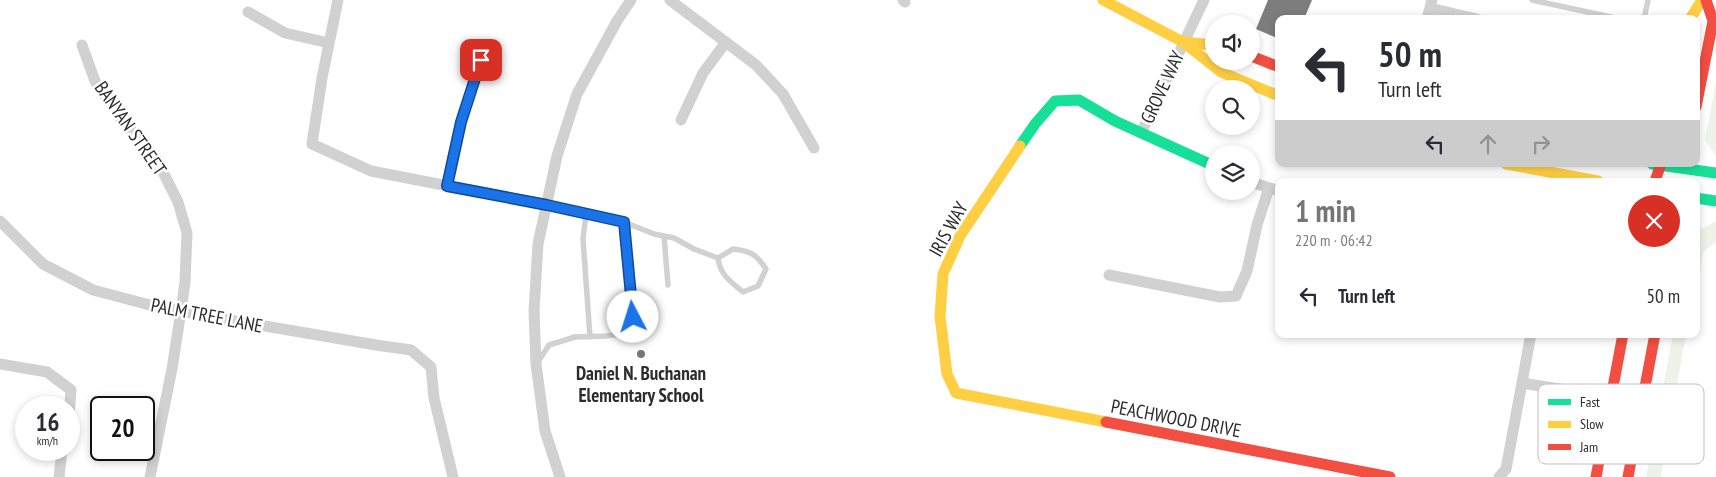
<!DOCTYPE html>
<meta charset="utf-8">
<style>
:root{--surface:#fff;--page:#f2f2f3;--text:#2b2b33;--muted:#7c7c81;--accent:#767676}
body{margin:0;font-family:"PT Sans Narrow",sans-serif;background:var(--page);color:var(--text);height:100vh;display:flex;flex-direction:column;font-size:19px;white-space:nowrap}
*{box-sizing:border-box;margin:0}
p{font-size:16px;color:var(--muted)}
.icon{flex:none;width:28px;height:28px;fill:none;stroke:currentColor;stroke-width:2;stroke-linecap:round;stroke-linejoin:round}
.map{position:relative;flex:1;overflow:hidden}
.sheet{position:absolute;left:1275px;top:178px;width:425px;height:160px;display:flex;flex-direction:column;background:var(--surface);border-radius:10px;box-shadow:0 2px 8px #0003}
.sheet>*{flex:none}
.hud{position:absolute;left:1275px;top:15px;width:425px;height:152px;border-radius:10px;box-shadow:0 2px 8px #0003;background:#fff;color:var(--text);overflow:hidden}
.tools{position:absolute;left:1205px;top:15px;display:grid;gap:10px}
.tools a{display:grid;place-items:center;width:55px;height:55px;border-radius:50%;background:var(--surface);box-shadow:0 2px 8px #0003;font-size:25px}
.speed{position:absolute;left:15px;top:396px;display:flex;gap:10px;font-size:25px;font-weight:700;text-align:center}
.speed>*{display:grid;place-content:center;width:65px;height:65px;border-radius:50%;background:var(--surface);box-shadow:0 2px 8px #0003;line-height:1}
.speed small{font-size:12px;font-weight:400}
.speed .limit{border:2px solid #111;border-radius:8px;background:#fff;color:#111}
.pin{position:absolute;display:grid;place-items:center;width:42px;height:42px;color:#fff;margin:-21px;border-radius:10px;box-shadow:0 2px 8px #0006}
.me{position:absolute;width:55px;margin:-28px;rotate:355deg;stroke-linejoin:round;filter:drop-shadow(0 0 4px #0008)}
.turn{display:flex;align-items:center;gap:18px;height:105px;padding:0 20px;font-size:22px}
.turn .icon{width:65px;height:65px;stroke-width:2.5}
.turn b{display:block;font-size:35px;line-height:42px}
.lanes{display:flex;align-items:center;height:48px;padding:0 20px;background:#0003;justify-content:center;gap:25px;direction:ltr}
.lanes .off{opacity:.35}
.round{display:grid;place-items:center;flex:none;width:52px;height:52px;border-radius:26px;background:var(--page)}
.headline{display:flex;align-items:center;justify-content:space-between;height:85px;padding:0 20px}
h1{font-size:30px;font-weight:600;line-height:38px;color:var(--accent)}
ul{padding:0;list-style:none}
li{display:flex;align-items:center;gap:15px;height:65px;padding:0 20px}
li div{flex:1}
li b{display:block;font-size:19px}
li em{font-style:normal}
.map>svg:first-child{display:block}
</style>
<div class="map">
<svg width="1716" height="477" viewBox="0 0 1716 477">
<rect width="100%" height="100%" fill="#fff"/>
<path fill="#eef3ea" d="M1716 81V156L1705 140Z
M1716 221V242L1703 252 1700 275 1696 280V228L1702 229Z
M1673 334H1686L1661 477H1646Z"/>
<path fill="#7d7d7d" d="M1268 0H1312L1304 19H1279V39L1256 29Z"/>
<g fill="none" stroke-linecap="round" stroke-linejoin="round">
<path stroke="#d1d1d1" stroke-width="5.5" d="M1532 0 1620 19
M1644 19 1648 0
M586 214 583 239 590 337
M624 222 654 234 674 238 694 249 718 258
M664 236 668 285
M733 249C751 251 756 254 766 269L758 286 743 292C731 282 720 275 718 258Z
M538 362 549 345 575 337 606 336 627 333 633 317 624 222 547 205"/>
<path stroke="#d1d1d1" stroke-width="11" d="M338 0 322 78 312 144 371 171 547 205
M670 0 756 65 783 94 814 148
M903 0 905 2
M1430 8 1477 19
M248 12 285 33 329 43
M1427 19 1432 0
M82 45 95 81 120 118 157 160 178 202 187 233 185 282 181 311 172 369 150 477
M681 120 703 73 726 42
M1141 133 1204 0
M1251 182 1279 191
M447 186 461 122 481 60
M0 221 43 264 93 290 146 304 218 318 376 345 411 350 431 367 434 398 453 477
M1109 275 1220 297 1236 296 1247 271 1257 225 1269 188
M0 364 47 372 71 390 69 416
M1522 383 1566 390 1611 400
M59 477 62 450
M560 477 545 431 536 364 534 311 538 244 557 156 577 94 617 21 631 0
M1499 477 1506 469 1531 334"/>
<path stroke="#16e098" stroke-width="11" d="M1020 146 1035 124 1055 101 1079 100 1115 121 1214 166
M1652 164 1716 173
M1696 198 1716 201"/>
<path stroke="#ffcf43" stroke-width="11" d="M1103 0 1183 42 1221 72 1279 96
M1690 19 1702 0
M1183 42 1214 45
M1020 146 960 236 943 274 940 316 947 374 956 393 1106 422
M1506 164 1598 181"/>
<path stroke="#f24e42" stroke-width="11" d="M1251 56 1279 67
M1696 107 1713 21 1706 0
M1655 181 1661 164
M1106 422 1390 477
M1596 477 1623 334
M1628 477 1655 334"/>
</g>
<g fill="none" stroke-linecap="round" stroke-linejoin="round">
<defs>
<path id="route" d="M481 60 461 122 447 186 547 205 624 222 633 317"/>
</defs>
<use href="#route" stroke="#114b97" stroke-width="12"/>
<use href="#route" stroke="#1a73e8" stroke-width="9"/>
</g>
<circle fill="#767676" stroke="#fff" stroke-width="2" cx="641" cy="354" r="5"/>
<g text-anchor="middle" stroke-width="5" stroke-linejoin="round" paint-order="stroke">
<g font-size="19" fill="#2c2c2c" stroke="#fff">
<text transform="translate(1162 87) rotate(-65)" y="7">GROVE WAY</text>
<text transform="translate(131 128) rotate(55)" y="7">BANYAN STREET</text>
<text transform="translate(948 229) rotate(-61)" y="7">IRIS WAY</text>
<text transform="translate(207 315) rotate(11)" y="7">PALM TREE LANE</text>
<text transform="translate(1176 418) rotate(11)" y="7">PEACHWOOD DRIVE</text>
</g>
<g font-size="19" font-weight="bold" fill="#2c2c2c" stroke="#fff">
<text x="641" y="380">Daniel N. Buchanan<tspan x="641" dy="22">Elementary School</tspan></text>
</g>
</g>
<rect x="1538" y="384" width="166" height="80" rx="8" fill="#fff" stroke="#c0c0c0" stroke-width="1"/>
<rect x="1548" y="399" width="23" height="6" fill="#16e098"/>
<rect x="1548" y="421" width="23" height="7" fill="#ffcf43"/>
<rect x="1548" y="444" width="23" height="6" fill="#f24e42"/>
<g font-size="14" fill="#2c2c2c">
<text x="1580" y="407">Fast</text>
<text x="1580" y="429">Slow</text>
<text x="1580" y="452">Jam</text>
</g>
</svg>
<div class="tools">
<a><svg class="icon" aria-label="sound" viewBox="0 0 24 24"><path d="M4 9h4l5-4v14l-5-4H4zM17 9q2 3 0 6"/></svg></a>
<a><svg class="icon" aria-label="search" viewBox="0 0 24 24"><circle cx="10" cy="10" r="6"/><path d="M15 15l6 6"/></svg></a>
<a><svg class="icon" aria-label="layers" viewBox="0 0 24 24"><path d="M12 4l9 5-9 5-9-5zM3 14l9 5 9-5"/></svg></a>
</div>
<div class="speed"><div>16<small>km/h</small></div><div class="limit">20</div></div>
<div class="pin" style="left:481px;top:60px;background:#d93025"><svg class="icon" aria-label="arrive" viewBox="0 0 24 24"><path d="M6 21V4h12l-3 4 3 4H6"/></svg></div>
<svg class="me" style="left:633px;top:317px" viewBox="-20 -20 40 40"><circle r="19" fill="#fff"/><path d="M0-13L10 11 0 6-10 11z" fill="#1a73e8"/></svg>
<div class="hud">
<div class="turn"><svg class="icon" aria-label="left" viewBox="0 0 24 24"><path d="M17 20v-9H6M10 6l-5 5 5 5"/></svg><div><b>50 m</b>Turn left</div></div>
<div class="lanes"><svg class="icon" aria-label="left" viewBox="0 0 24 24"><path d="M17 20v-9H6M10 6l-5 5 5 5"/></svg><svg class="icon off" aria-label="ahead" viewBox="0 0 24 24"><path d="M12 20V5M6 11l6-6 6 6"/></svg><svg class="icon off" aria-label="right" viewBox="0 0 24 24"><path d="M7 20v-9h11M14 6l5 5-5 5"/></svg></div>
</div>
<section class="sheet">
<div class="headline"><div><h1>1 min</h1><p>220 m · 06:42</p></div><a class="round" style="background:#d93025;color:#fff"><svg class="icon" aria-label="close" viewBox="0 0 24 24"><path d="M6 6l12 12M18 6L6 18"/></svg></a></div>
<ul>
<li><svg class="icon" aria-label="left" viewBox="0 0 24 24"><path d="M17 20v-9H6M10 6l-5 5 5 5"/></svg><div><b>Turn left</b></div><em>50 m</em></li>
</ul>
</section>
</div>
